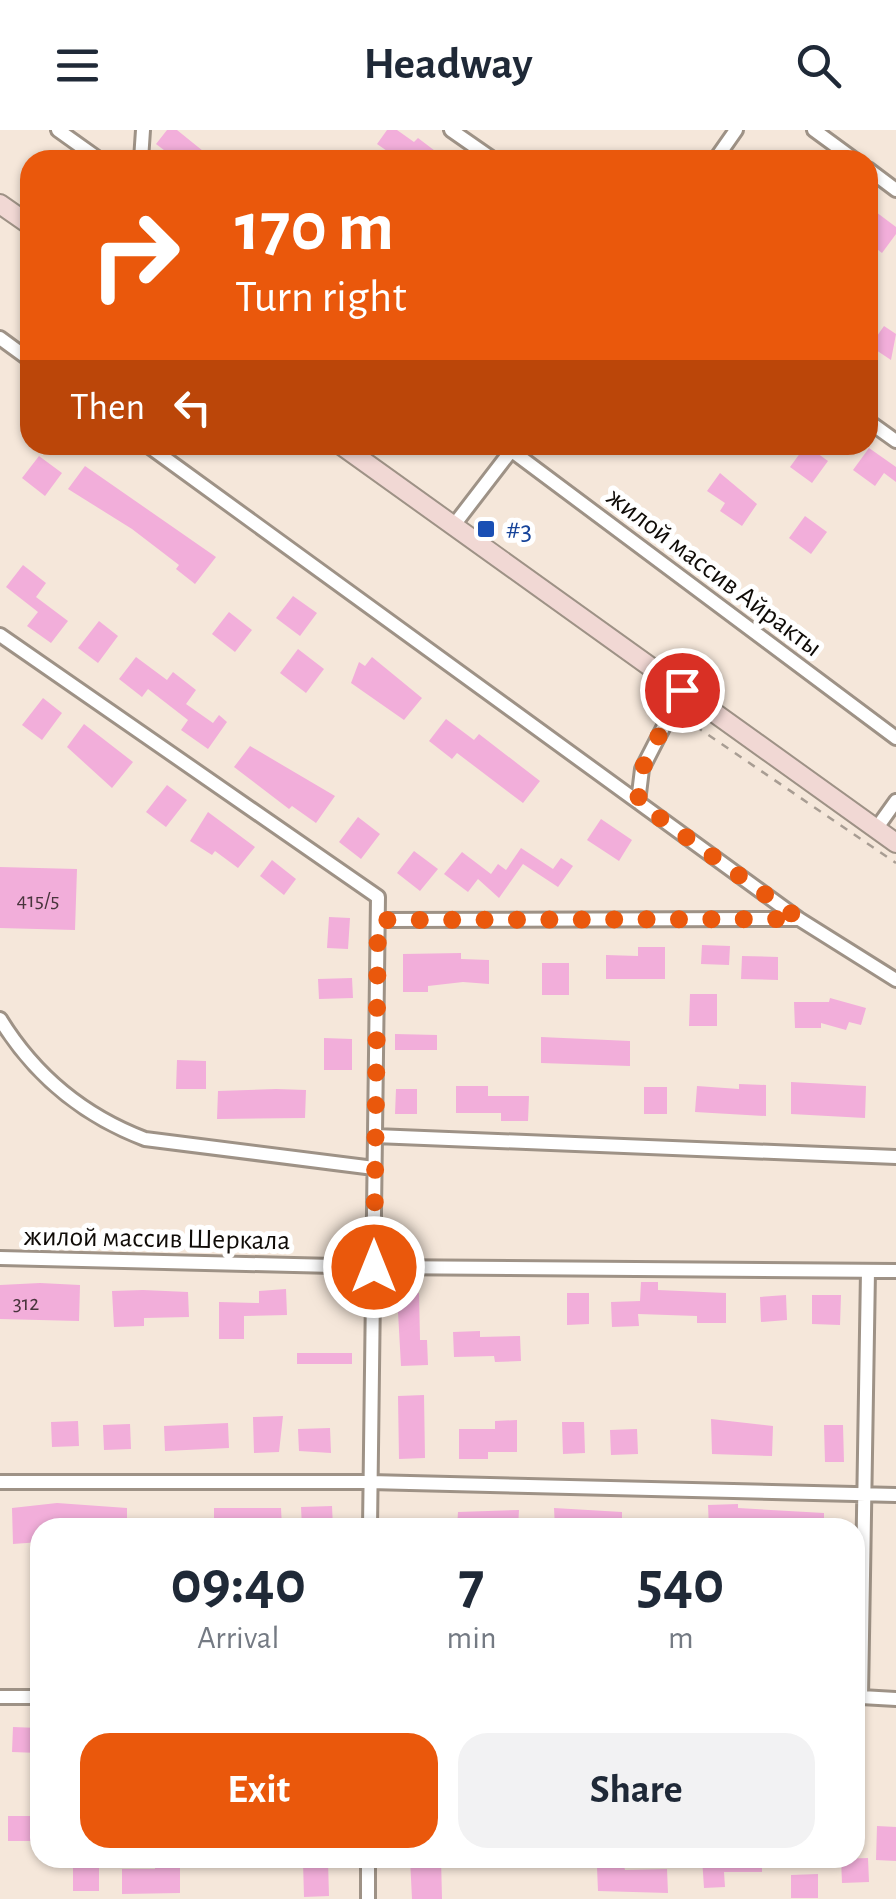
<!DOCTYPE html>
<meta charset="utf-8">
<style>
:root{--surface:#fff;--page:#f2f2f3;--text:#1f2937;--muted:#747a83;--accent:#ea580c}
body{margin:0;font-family:"Alegreya Sans",sans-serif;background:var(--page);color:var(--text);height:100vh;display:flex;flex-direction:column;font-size:38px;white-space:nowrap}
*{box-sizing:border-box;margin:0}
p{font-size:32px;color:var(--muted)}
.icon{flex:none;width:55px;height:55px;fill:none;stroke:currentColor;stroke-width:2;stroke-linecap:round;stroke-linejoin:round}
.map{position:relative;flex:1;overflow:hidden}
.sheet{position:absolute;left:30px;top:1388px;width:835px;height:350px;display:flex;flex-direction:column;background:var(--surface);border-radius:30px;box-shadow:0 2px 8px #0004}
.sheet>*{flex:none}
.guide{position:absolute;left:20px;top:20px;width:858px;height:305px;border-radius:30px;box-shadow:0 2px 8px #0004;background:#ea580c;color:#fff;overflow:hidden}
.pin{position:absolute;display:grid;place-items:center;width:85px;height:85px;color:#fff;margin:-42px;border:5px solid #fff;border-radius:50%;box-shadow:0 2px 10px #0007}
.me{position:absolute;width:110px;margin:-55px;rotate:0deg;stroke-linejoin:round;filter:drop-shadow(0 0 8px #0008)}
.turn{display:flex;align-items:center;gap:35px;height:210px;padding:0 50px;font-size:45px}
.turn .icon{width:130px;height:130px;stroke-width:2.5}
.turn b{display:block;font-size:70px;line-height:85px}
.then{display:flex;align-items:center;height:95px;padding:0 50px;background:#0003;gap:20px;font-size:38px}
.eta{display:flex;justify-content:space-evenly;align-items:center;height:170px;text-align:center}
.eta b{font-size:60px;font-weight:700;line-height:70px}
.action{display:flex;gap:20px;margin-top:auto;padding:20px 50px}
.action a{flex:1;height:115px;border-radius:30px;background:var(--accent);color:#fff;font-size:40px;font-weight:700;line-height:115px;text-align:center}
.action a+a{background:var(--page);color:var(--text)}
header{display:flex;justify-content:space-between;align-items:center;height:130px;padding:0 50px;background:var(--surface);font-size:45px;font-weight:700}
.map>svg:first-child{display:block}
</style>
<header><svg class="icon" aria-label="menu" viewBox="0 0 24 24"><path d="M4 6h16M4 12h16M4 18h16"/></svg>Headway<svg class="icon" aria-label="search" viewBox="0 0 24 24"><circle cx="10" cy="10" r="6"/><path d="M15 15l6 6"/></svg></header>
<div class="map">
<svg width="896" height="1769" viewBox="0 0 896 1769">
<rect width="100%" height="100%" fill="#f5e7da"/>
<path fill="#f2aeda" d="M167 0H177L203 21 196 30H177L156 14Z
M387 0H397L414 12 418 8 447 30H400L377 14Z
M868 76 896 97V104L882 123 868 112Z
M884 196 896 204 891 230 870 216Z
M806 315 828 331 812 353 790 337Z
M869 318 896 337V352L884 343 875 356 853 340Z
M39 326 62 343 45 366 22 348Z
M85 336 216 427 195 454 176 439 179 435 132 399 68 359Z
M720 343 757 374 742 396 720 381 725 373 707 361Z
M805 386 827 402 811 424 789 408Z
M23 435 46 453 36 467 68 491 51 513 27 496 38 482 6 457Z
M293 466 317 483 300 506 276 488Z
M229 482 252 500 235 522 212 504Z
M99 491 118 506 98 533 78 518Z
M298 519 324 539 306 563 280 543Z
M136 527 167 550 173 542 196 560 186 574 213 593 219 585 227 592 208 619 181 600 188 590 148 559 142 567 119 549Z
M372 527 422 568 404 590 351 553 359 532 365 536Z
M43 568 62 583 42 610 22 595Z
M446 589 474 610 479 604 540 651 523 673 457 623 452 629 429 611Z
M84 594 133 632 112 658 67 617Z
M250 616 335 666 316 693 292 676 289 679 234 637Z
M167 655 187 670 166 697 146 682Z
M208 682 255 717 238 738 215 721 212 725 190 711Z
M358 687 380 704 361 729 339 712Z
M601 689 632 710 619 731 587 710Z
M521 718 553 739 561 728 573 736 558 757 523 734 499 768 478 749 468 762 444 744 462 722 491 744 498 734 506 740Z
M414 721 438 739 420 761 397 743Z
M272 730 296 749 284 765 260 746Z
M0 737 77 739 75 800 0 798Z
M329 787 350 788 348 819 327 818Z
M702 815 730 816 729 835 701 834Z
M638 817H665V849H606V825L638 826Z
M461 823V829L489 830V854L463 852 428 856V862H403V824Z
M742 826 778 827V850L741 849Z
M542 833H569V865H542Z
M352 848 353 868 319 869 318 849Z
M690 864H717V896H689Z
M830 868 866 878 861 895 849 892 846 900 821 893V898H795L794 872H829Z
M395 904 437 905V920H395Z
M541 907 630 911V936L541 933Z
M324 908 352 909V940H324Z
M177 930 206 931V959H176Z
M791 952 866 956 865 988 791 984Z
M739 954 766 955V986L695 982 697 956 739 959Z
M456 956H488V966H529L528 991H501V983H456Z
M644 957H667V984H644Z
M276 959 306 960 305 988 217 989 218 961Z
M396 959H417V984H395Z
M641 1152H658V1160L726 1163V1193H697V1186L638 1184 639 1196 612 1197 611 1172 640 1171Z
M40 1153 80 1155 79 1191 0 1189V1155Z
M286 1159 287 1185 244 1186V1209H219V1172L259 1173V1161Z
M143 1160 188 1162 189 1187 144 1188V1196L114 1197 112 1161Z
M419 1163 420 1210H427L428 1235 401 1236 397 1164Z
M567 1163H589V1194L567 1195Z
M786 1165 787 1190 761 1192 760 1167Z
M812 1165H841L840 1195 812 1194Z
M480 1201V1207L520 1206 521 1231 495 1232 494 1226 454 1227 453 1202Z
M297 1223H352V1234H297Z
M424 1265 425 1328 399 1329 398 1266Z
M283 1286 279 1322 254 1323 253 1287Z
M711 1289 773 1296 772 1326 712 1324Z
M517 1290V1322H488V1329H459V1299H495V1291Z
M78 1291 79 1316 52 1317 51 1292Z
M562 1292H584L585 1323 563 1324Z
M228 1293 229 1318 165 1321 164 1296Z
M130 1294 131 1319 104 1320 103 1295Z
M824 1295H843L844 1332H825Z
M330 1298 331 1323 299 1321 298 1299Z
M637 1299 638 1324 611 1325 610 1300Z
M57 1373 127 1378V1398H40V1412L13 1414 12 1378Z
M738 1374V1378L824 1383V1398H709L708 1375Z
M332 1376 333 1398H302L301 1377Z
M214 1378H281L282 1398H214Z
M554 1378 622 1382V1398H555Z
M519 1380 518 1398H457L458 1382Z
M13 1597 39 1598V1623L12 1622Z
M8 1686H35L34 1711H8Z
M877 1696 896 1697V1731L876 1730Z
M73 1728H99V1761H73Z
M155 1728H180V1763L122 1764V1739H155Z
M410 1728H441L442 1769H412Z
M702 1728H762V1742H724L725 1757 704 1758Z
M868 1728 869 1752 842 1753 841 1729Z
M328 1731 329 1766 304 1767 303 1732Z
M624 1736 625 1740 667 1739 668 1763 598 1761 597 1737Z
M818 1744V1768H791V1745Z"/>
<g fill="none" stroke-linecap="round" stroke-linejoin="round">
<defs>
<path id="street" d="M58 0 100 30
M451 0 494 30
M814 0 855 30
M141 30 143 0
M715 30 736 0
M868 39 896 60
M0 208 30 230
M868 291 896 311
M147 315 799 789 896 850
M504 315 896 608
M454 395 514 317
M0 505 378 767 370 1398
M638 672 642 639 683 559
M876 699 896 671
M378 790 799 789
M0 889C35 946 82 985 145 1009L374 1038
M375 1006 896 1027
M0 1128 374 1137 896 1141
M868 1141 861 1567 896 1569
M0 1352H370L896 1365
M0 1567H40
M368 1769V1728"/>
<path id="secondary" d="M0 74 30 95
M341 315 896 713"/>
</defs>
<use href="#street" stroke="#9e9286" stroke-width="18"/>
<use href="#secondary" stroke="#9e9286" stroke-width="22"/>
<path stroke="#a89d93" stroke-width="2.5" stroke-dasharray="8 8" stroke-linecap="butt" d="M682 587 896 733"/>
<use href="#street" stroke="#fff" stroke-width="12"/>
<use href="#secondary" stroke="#f1d8d4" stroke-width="18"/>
</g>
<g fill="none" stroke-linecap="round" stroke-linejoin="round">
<path stroke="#ea580c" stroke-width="18" stroke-dasharray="0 32.4" d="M374 1137 378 790 799 789 638 672 642 639 682 560"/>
</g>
<rect fill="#1a4fb4" stroke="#fff" stroke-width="4" x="476" y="389" width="20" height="20" rx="5"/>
<g text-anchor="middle" stroke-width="10" stroke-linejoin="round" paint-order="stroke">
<g font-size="22" fill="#48343c">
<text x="38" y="777">415/5</text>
<text x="26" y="1180">312</text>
</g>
<g font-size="28" fill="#164399" stroke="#fff" text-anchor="start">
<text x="506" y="409">#3</text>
</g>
<g font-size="28" fill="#0f0b07" stroke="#fff">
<text transform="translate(715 441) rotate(37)" y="10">жилой массив Айракты</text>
<text transform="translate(157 1107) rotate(1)" y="10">жилой массив Шеркала</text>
</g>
</g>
</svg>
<div class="pin" style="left:682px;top:560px;background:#d93025"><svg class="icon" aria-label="arrive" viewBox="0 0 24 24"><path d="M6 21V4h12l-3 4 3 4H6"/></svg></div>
<svg class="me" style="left:374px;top:1137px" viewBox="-20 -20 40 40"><circle r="17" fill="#ea580c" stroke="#fff" stroke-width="3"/><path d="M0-11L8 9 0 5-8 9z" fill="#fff"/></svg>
<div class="guide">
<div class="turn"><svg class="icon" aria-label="right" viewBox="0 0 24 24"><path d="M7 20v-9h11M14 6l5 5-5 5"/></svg><div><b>170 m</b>Turn right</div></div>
<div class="then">Then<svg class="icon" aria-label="left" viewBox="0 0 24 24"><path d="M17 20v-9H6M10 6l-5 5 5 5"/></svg></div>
</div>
<section class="sheet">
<div class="eta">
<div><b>09:40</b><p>Arrival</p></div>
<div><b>7</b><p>min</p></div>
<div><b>540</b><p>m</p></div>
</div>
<div class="action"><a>Exit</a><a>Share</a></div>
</section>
</div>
